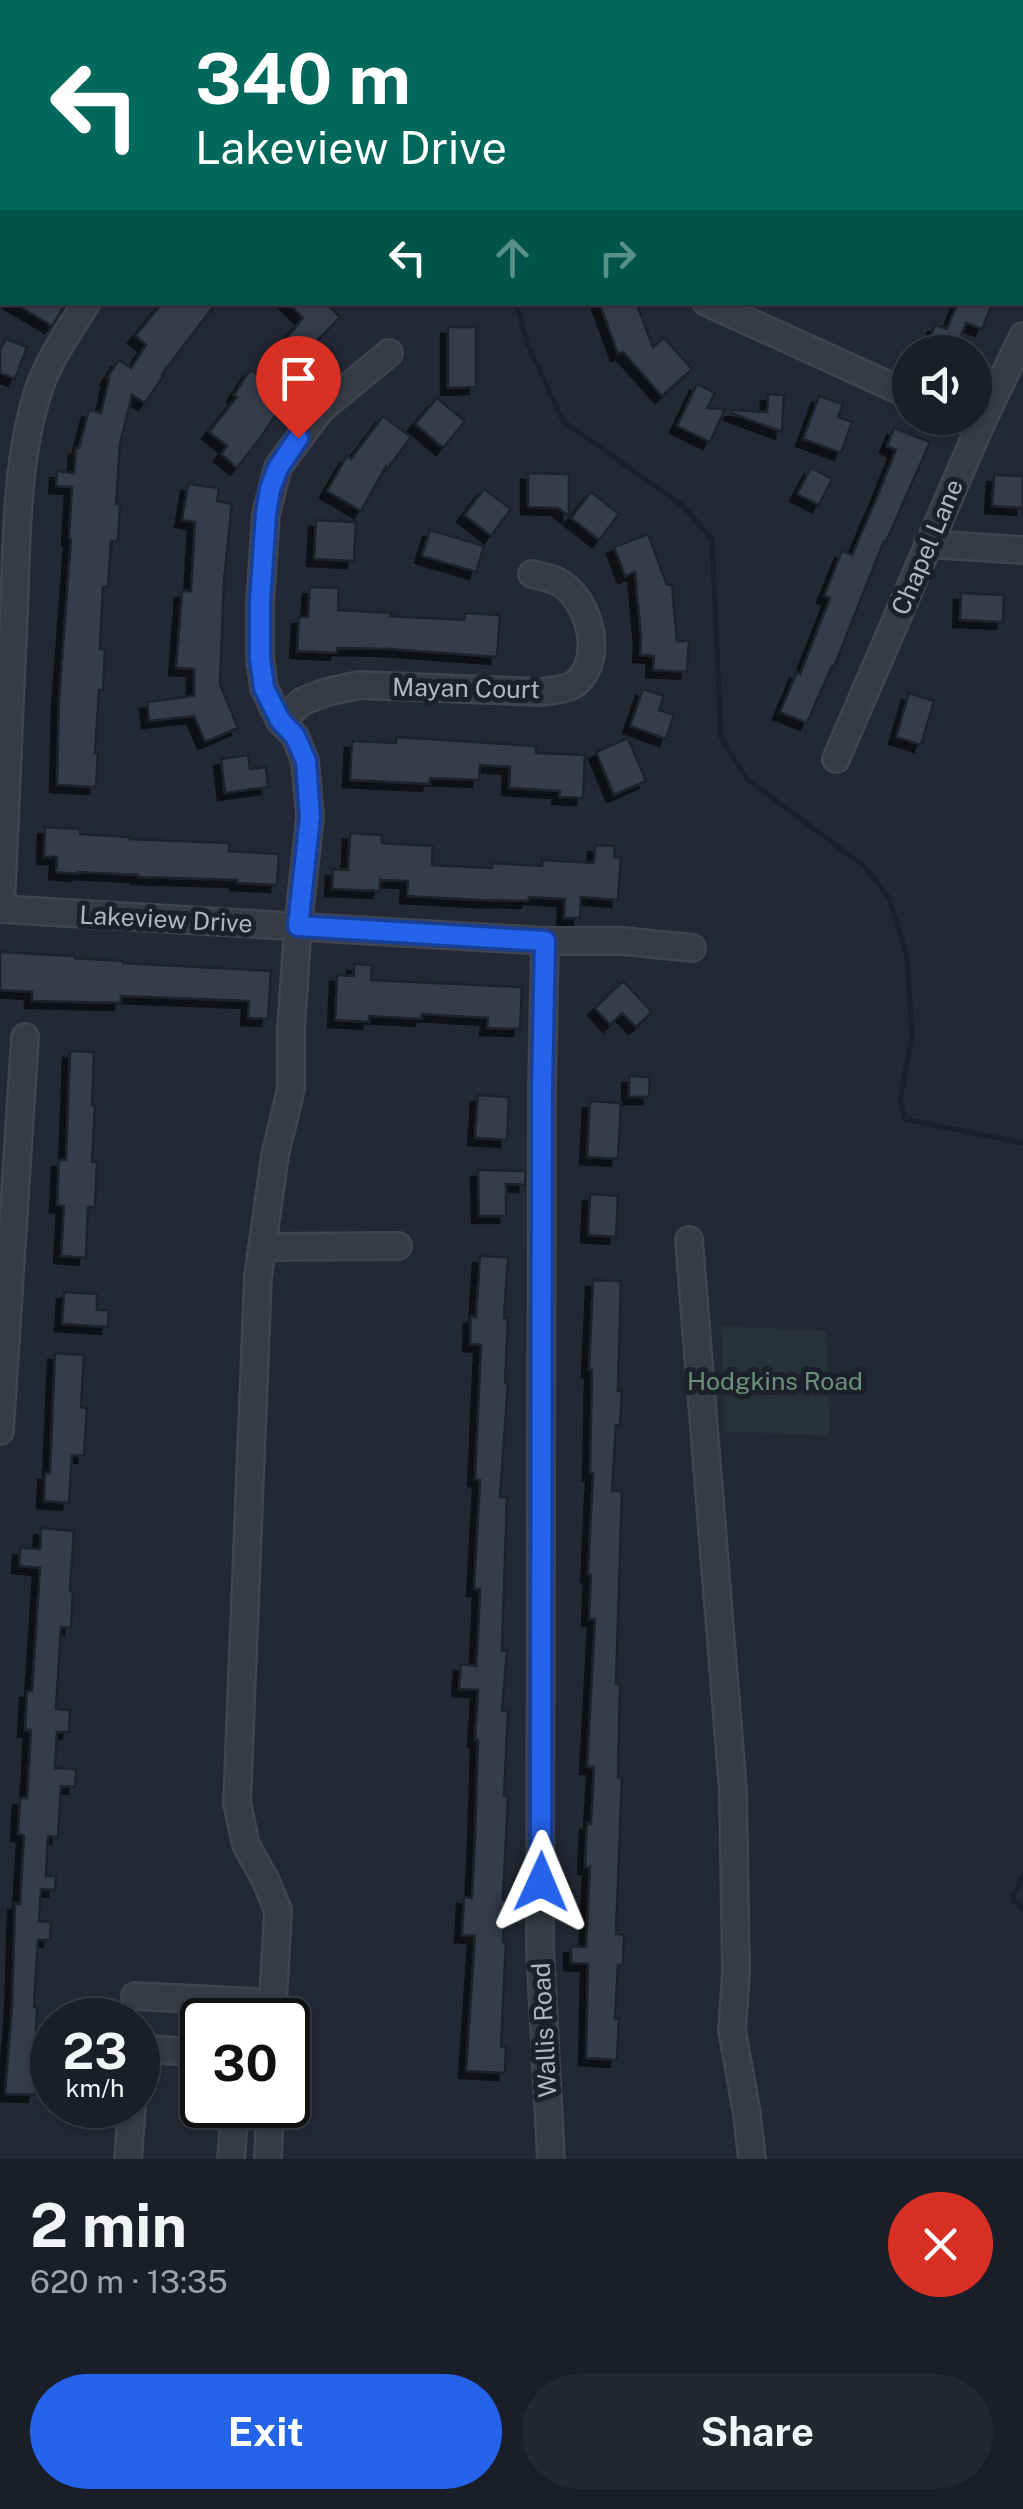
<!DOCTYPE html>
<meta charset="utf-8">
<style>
:root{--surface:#1a1e28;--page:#232730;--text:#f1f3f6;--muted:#9fa2a8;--line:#383c45;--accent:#2563eb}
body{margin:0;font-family:"Public Sans",sans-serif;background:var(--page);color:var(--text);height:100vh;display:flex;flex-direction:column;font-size:38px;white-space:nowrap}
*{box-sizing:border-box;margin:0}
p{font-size:32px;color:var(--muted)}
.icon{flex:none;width:55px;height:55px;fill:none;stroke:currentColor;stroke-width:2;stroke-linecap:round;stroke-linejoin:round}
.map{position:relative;height:2159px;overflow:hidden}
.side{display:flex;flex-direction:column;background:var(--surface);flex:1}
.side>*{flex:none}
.hud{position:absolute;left:0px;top:0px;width:1025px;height:305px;box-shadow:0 2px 8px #0004,0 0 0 2px var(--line);background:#00695c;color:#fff;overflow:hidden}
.fabs{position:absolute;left:892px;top:335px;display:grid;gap:20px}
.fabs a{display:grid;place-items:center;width:100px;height:100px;border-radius:50%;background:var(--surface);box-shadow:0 2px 8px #0004,0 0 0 2px var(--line);font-size:50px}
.speed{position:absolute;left:30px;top:1998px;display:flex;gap:20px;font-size:50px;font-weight:700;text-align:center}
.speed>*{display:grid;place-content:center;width:130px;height:130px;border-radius:50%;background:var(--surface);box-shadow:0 2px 8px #0004,0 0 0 2px var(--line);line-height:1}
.speed small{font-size:25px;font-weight:400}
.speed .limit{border:5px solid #111;border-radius:15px;background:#fff;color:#111}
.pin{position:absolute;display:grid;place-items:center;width:85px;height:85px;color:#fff;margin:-102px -42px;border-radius:50% 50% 50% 0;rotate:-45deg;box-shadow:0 0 10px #0007}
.pin .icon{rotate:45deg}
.me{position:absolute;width:110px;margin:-55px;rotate:1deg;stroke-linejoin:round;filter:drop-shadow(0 0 8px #0008)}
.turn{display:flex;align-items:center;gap:35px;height:210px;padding:0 30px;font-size:45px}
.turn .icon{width:130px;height:130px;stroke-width:2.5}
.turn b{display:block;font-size:70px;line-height:85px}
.lanes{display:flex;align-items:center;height:95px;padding:0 30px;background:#0003;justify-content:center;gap:50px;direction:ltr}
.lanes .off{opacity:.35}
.round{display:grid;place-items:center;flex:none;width:105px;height:105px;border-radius:52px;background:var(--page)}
.overview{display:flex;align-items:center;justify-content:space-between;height:170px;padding:0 30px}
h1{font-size:60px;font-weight:700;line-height:75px}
.primary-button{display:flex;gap:20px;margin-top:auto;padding:20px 30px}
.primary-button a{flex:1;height:115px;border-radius:60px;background:var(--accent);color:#fff;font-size:40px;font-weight:700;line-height:115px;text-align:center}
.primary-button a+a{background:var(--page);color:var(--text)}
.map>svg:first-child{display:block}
</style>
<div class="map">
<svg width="1023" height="2159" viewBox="0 0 1023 2159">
<defs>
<filter id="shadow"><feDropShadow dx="-7" dy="7" stdDeviation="0" flood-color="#0009"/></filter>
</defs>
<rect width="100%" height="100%" fill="#232835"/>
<path fill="#253236" d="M722 1326 826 1331 830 1436 724 1431Z"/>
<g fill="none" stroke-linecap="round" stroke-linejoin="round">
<path stroke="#181f31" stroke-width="5" d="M0 37 2 38
M513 302 518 310 528 345 563 421 683 506 712 539 721 737 747 779 865 867 889 898 907 956 912 1036 900 1101 905 1119 1023 1143
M1023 1875 1012 1899 1023 1910"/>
</g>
<path fill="#363c4b" stroke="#1e222c" stroke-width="2.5" filter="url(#shadow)" d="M12 302H67L52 326Z
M163 302H217L162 374 164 375 145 403 132 395 120 444 116 504H120L118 541H111L108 587H103L100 649H105L103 690H99L95 753H98L96 787 57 785 59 700 71 539 69 538 72 487 56 486 57 471 74 473 76 448H79L89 410 101 413 109 379 107 378 119 360 131 368 146 345 135 336Z
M287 302H325L340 317 311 347 322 356 302 381 300 379 261 437 237 468 221 454 227 446 209 432 237 397 234 395 250 370 257 374 303 318Z
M599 302H636L653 347 664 338 692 369 662 396 623 352 618 354Z
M958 302H993L982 329 966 323 955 352H924L935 325 947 329Z
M448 327H476V387L448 388Z
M6 339 27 347 15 379 0 373V349Z
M697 384 715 393 707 408 725 409 710 442 677 426Z
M768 394 784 395 782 432 731 413 732 410 767 412Z
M819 396 843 404 838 417 852 422 841 453 803 439Z
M437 398 465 421 443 448 415 424Z
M383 416 411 437 388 468 386 466 361 511 327 491 347 456 351 459Z
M894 428 930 442 886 542 884 541 834 667 832 666 807 723 780 712 797 672 800 674 830 598 824 596 842 551 852 555 877 497 896 450 887 446Z
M811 468 832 479 819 505 797 494Z
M528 473 569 474V516L558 508 528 507Z
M994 475 1023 476V508L992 506Z
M188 484 219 488 217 501 232 504 224 581 220 684 238 728 205 742 194 716 149 721 147 702 194 696V669L176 668 182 591H191L195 522 182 520Z
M484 489 511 509 491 536 464 515Z
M591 492 619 514 599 540 571 518Z
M316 520 356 522 354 561 314 559Z
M430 530 484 546 476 572 422 556Z
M648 534 667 585H672L677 641H689L687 672 653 670 654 656 640 655 641 638 635 572 625 576 614 547Z
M310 587 339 588 338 610 391 613 390 616 464 620 465 613 500 615 497 657 389 649 337 648V653L297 651 299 617H308Z
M961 593 1004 595 1003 622 960 620Z
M643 689 664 696 659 710 674 715 666 739 630 726Z
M909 693 934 701 921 745 896 737Z
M396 737 536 746V753L585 755 583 798 559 797 560 791 509 788 510 767 480 765 479 780 430 778 429 784 350 780 352 741 396 743Z
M628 738 646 781 614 795 596 752Z
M248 755 250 769 266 767 268 787 225 793 221 759Z
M45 827 80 829V834L130 837V839L229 843V851L279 854 277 885 237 883V880L138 877V875L78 872V874L56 872 57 857H44Z
M350 833 382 835V843L433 846 432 865 492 868V863L542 866V860L594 863 595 845 615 846 614 857H621L618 900 581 897 580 918H564L565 899 529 897 528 901 480 900 407 896 408 881 380 880V891L332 889 333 869 348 870Z
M0 952 75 956V958L123 961V963L271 971 268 1019 248 1018 249 1001 121 996V1003L32 1001V992L0 990Z
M354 964 372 965 371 980 522 987 520 1029 487 1028 488 1018 422 1014V1019L369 1016V1022L335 1020 337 975 354 976Z
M623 981 652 1012 636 1027 622 1013 610 1025 595 1008Z
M70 1051 94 1052 92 1105H95L92 1162H97L95 1207H88L86 1258 61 1256 64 1206 57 1205 59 1160H66Z
M629 1076 650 1077 649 1097H629Z
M478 1095 509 1097 507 1140 475 1138Z
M590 1101 621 1103 618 1159 587 1157Z
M478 1170 526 1171 525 1185 506 1184V1216H479Z
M590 1194 618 1196 616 1237 588 1235Z
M480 1256 508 1257 504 1318H508L505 1383H508L500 1497H507L502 1651H507L502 1711H508L504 1796 508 1797 503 1900H506L503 1942H506L501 2047H506L505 2073 466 2071 475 1936 462 1935 464 1897 472 1898 475 1837 478 1740H475L478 1690 459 1689 461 1664 476 1666 478 1635 480 1589H474L480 1480 475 1479 481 1345 470 1344 471 1316 476 1317Z
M593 1280 621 1281 618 1391H622L620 1425H616L612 1491H622L616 1684H620L618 1777 622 1778 616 1934 624 1935 623 1965H618L615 2019H619L617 2060 586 2058 588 1964 571 1963V1946L586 1947 590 1867H585L587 1823 591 1824 594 1767H587L595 1619H589L591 1575H588L593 1473H590L592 1370H589Z
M64 1292 97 1294V1310H109L108 1327 62 1324Z
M55 1353 84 1355 81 1407 87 1408 84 1456 72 1455 69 1503 44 1501 45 1473H50Z
M41 1528 74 1531 70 1591H73L71 1628 61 1627 56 1709 70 1710 69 1732H57L55 1768 76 1769 75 1787 61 1786 58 1837 48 1836 46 1876H56L55 1890 41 1889 39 1921 51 1922 50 1940H38L34 2007H37L36 2035H38L35 2095 5 2094 12 2006 15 1903 20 1904 24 1835 18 1834 20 1798H27L31 1730H25L27 1691H32L40 1568 19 1566 20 1548 40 1549Z"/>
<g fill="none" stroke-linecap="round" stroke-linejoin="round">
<defs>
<path id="minor" d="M716 0 720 2
M239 2V0
M531 2V0
M1022 105H1023
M706 302 910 395
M928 544 1023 550
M280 721 303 701 327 692 359 685 541 692C552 690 570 690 578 681 604 656 589 602 562 584 554 578 542 577 532 574
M836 759 980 426 1023 336
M0 909 545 941H623L692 948
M1 909C5 809 10 710 14 610 17 537 16 459 39 389 49 359 70 329 87 302
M545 941 542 1088 540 1949 551 2159
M689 1240 733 1791 736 1973 732 2030 747 2114 752 2159
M262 1247 398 1246
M0 1431 25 1037
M135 1996 273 2003
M272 2020 278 1910 265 1879 246 1845 237 1803 258 1277 275 1155 291 1089V1028L298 926 310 817 305 761 295 736 280 721 264 688 260 658V603L266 514 278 467 320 410 389 353
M138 2048 202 2053
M128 2159 132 2105
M231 2159 235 2105
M268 2159 270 2105"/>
</defs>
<use href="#minor" stroke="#40444f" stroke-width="30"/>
<use href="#minor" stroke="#363b46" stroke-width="25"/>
</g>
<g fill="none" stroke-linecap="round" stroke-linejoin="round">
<defs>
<path id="route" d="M298 438 278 468 270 489 266 514 260 602V658L264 688 280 720 295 736 306 761 310 817 298 926 545 941 542 1088 541 1882"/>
</defs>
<use href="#route" stroke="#184099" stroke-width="25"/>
<use href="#route" stroke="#2563eb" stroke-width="18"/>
</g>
<g text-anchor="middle" stroke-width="10" stroke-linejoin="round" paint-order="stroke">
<g font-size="25" fill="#b1b5c2" stroke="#1c202a">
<text transform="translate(927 547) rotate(-67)" y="9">Chapel Lane</text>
<text transform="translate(466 688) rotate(1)" y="9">Mayan Court</text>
<text transform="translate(166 919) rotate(3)" y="9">Lakeview Drive</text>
<text transform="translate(544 2030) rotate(-93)" y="9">Wallis Road</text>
</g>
<g font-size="25" fill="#6b8f79" stroke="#1c202a">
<text x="775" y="1390">Hodgkins Road</text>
</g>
</g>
</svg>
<div class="fabs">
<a><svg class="icon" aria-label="sound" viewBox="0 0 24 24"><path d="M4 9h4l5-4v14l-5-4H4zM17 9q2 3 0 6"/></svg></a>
</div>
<div class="speed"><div>23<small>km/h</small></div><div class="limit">30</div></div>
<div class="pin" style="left:298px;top:438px;background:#d93025"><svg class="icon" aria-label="arrive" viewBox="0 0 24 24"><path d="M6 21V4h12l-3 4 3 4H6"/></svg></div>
<svg class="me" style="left:541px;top:1882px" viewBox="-20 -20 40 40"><path d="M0-17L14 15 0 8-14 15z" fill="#2563eb" stroke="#fff" stroke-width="4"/></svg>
<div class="hud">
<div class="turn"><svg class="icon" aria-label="left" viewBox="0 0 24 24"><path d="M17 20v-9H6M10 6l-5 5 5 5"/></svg><div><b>340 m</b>Lakeview Drive</div></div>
<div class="lanes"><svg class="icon" aria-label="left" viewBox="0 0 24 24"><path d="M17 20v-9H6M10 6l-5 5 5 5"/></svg><svg class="icon off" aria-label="ahead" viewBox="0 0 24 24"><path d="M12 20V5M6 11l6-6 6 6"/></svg><svg class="icon off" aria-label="right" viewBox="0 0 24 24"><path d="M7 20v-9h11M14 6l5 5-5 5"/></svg></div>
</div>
</div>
<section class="side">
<div class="overview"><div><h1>2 min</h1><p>620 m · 13:35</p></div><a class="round" style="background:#d93025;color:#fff"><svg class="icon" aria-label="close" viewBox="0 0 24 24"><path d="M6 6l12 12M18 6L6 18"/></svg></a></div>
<div class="primary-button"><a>Exit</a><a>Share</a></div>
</section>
